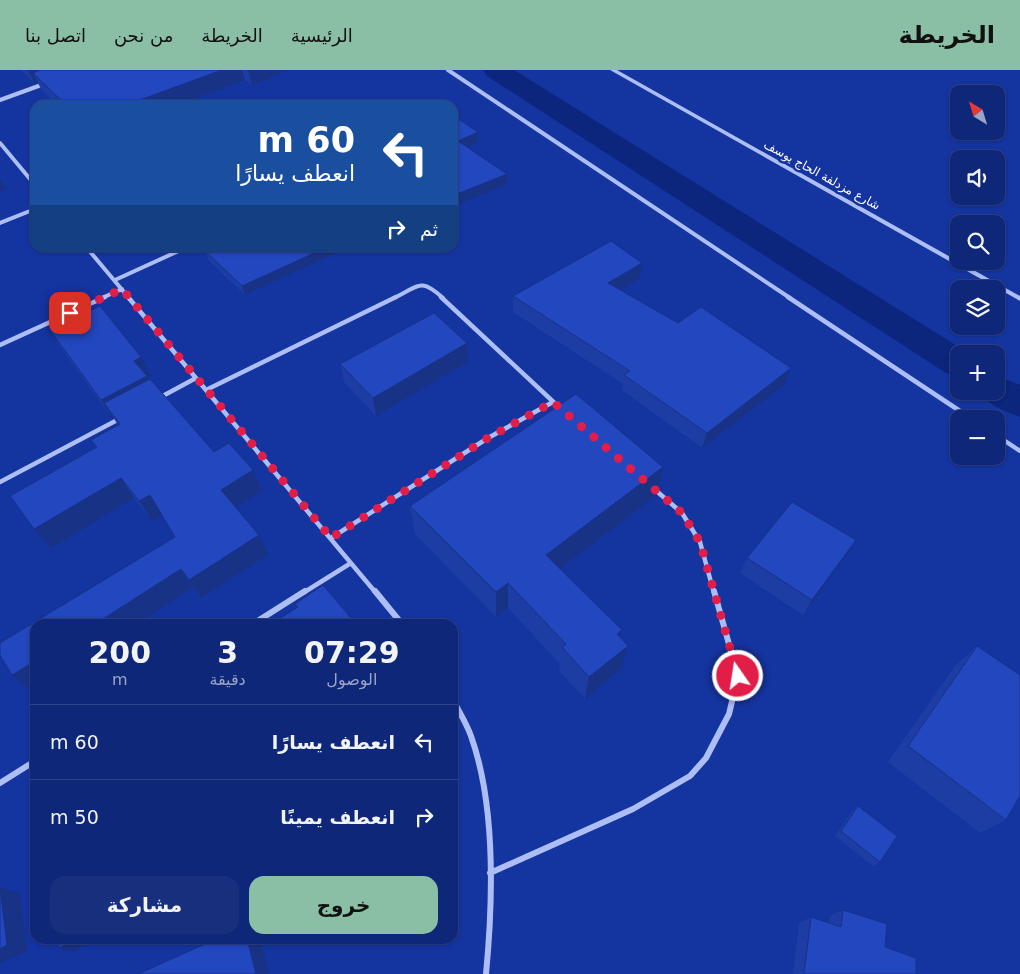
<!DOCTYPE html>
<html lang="ar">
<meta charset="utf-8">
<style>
:root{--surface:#0f2778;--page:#182f7d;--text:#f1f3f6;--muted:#9ba5c6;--line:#2f448a;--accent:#8abfa5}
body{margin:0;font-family:"DejaVu Sans","Noto Naskh Arabic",sans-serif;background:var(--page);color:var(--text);direction:rtl;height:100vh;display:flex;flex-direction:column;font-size:19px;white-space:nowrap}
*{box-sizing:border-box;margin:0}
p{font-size:16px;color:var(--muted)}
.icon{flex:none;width:28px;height:28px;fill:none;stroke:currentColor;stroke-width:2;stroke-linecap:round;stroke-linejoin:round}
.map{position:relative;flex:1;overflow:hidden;direction:ltr}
.sheet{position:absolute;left:30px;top:549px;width:428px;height:325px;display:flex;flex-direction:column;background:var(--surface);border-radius:15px;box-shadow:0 1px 4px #0004,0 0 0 1px var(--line);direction:rtl}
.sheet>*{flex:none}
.guide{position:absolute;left:30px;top:30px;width:428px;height:152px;border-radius:15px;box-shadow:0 1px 4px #0004,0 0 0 1px var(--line);direction:rtl;background:#1a4fa0;color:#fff;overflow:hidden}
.needle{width:32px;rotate:322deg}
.tools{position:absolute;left:950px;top:15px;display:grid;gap:10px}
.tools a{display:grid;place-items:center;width:55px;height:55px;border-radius:10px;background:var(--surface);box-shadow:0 1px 4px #0004,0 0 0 1px var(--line);font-size:25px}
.pin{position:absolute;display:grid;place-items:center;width:42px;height:42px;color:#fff;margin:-21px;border-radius:10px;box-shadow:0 2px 8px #0006}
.me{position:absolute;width:55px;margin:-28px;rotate:347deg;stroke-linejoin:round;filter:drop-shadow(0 0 4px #0008)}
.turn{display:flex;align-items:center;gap:18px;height:105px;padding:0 20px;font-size:22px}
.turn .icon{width:65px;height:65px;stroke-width:2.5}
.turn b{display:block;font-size:35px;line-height:42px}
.then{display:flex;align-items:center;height:48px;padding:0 20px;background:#0003;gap:10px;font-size:19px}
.eta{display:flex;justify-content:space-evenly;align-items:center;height:85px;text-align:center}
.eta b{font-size:30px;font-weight:700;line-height:35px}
.primary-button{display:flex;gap:10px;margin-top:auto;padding:10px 20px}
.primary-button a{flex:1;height:58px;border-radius:15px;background:var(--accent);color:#111;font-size:20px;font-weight:700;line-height:58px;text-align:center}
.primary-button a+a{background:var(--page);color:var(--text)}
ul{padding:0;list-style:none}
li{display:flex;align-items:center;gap:15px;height:75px;padding:0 20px;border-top:1px solid var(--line)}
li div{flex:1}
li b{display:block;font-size:19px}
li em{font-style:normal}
header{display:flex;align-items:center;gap:30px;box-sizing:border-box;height:70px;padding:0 25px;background:var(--accent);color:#111}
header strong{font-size:24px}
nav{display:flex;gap:28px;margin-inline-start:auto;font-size:18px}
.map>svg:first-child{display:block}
</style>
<header>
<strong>الخريطة</strong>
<nav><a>الرئيسية</a><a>الخريطة</a><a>من نحن</a><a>اتصل بنا</a></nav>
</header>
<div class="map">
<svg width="1020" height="904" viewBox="0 0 1020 904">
<rect width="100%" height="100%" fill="#1434a0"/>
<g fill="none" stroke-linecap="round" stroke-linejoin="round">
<path fill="#0c257d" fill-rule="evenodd" d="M483 0H514L970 284H959V307L946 303 487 6Z
M996 305 1020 315V347C1006 342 987 335 979 321H996Z"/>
<path stroke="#adbef4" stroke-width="4" d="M448 0 790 228
M0 30 44 14
M0 73 35 115
M0 153 35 139
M87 178 129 228
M115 210 185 178
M102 228 122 219
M394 228C419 216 420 207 443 228"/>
<path stroke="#adbef4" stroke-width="4.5" d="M128 227 376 523
M441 227 561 339
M788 227 972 349
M0 275 105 227
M206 320 396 227
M159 328 196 308
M996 365 1020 381
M0 412 121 348
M653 418 682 443 700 472 714 523
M331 468 488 368 553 332
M303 523 351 493"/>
<path stroke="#adbef4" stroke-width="6" d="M375 521 402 554
M253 554 305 521
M452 628C458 640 466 652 471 666 496 736 493 831 486 904
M0 713 35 691
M490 803 633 739 690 706 706 688 729 644 738 606 714 521"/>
<path fill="#adbef4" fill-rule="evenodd" d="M610 0H617L1020 226V231Z"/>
</g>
<path fill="#1d3da4" d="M21 0H289L252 15 245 10 178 35H57L41 19 38 13 35 14Z
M205 181 338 182 245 225 209 191Z
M639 209 621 220 785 314 702 378 622 320 623 314 513 242V226Z
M100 236 141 287 151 306 147 308 149 310 150 309 214 382 229 373 253 400 262 421 235 437 259 465 268 485 201 528 193 517 137 554H35V619L32 621 12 605 0 585V573L175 467 162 445 152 451 134 428 51 478 34 459 10 426 96 377 91 370 118 355 113 347 112 348 61 278 50 260Z
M467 273 468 292 376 346 344 312 340 294Z
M663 397 656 426 560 499 620 568 621 599 585 629 559 601 560 594 508 538 496 547 415 464 410 436Z
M846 486 803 545 740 503 747 488Z
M977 576 1006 750 980 763 888 692 955 596Z
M858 736 880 792 873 796 835 766 852 741Z
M843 840 885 877 916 904H793L799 853 811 847 829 853 830 846Z"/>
<path fill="#183286" d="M28 0H73L33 3 38 13 35 14Z
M222 0H242L245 10 178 35H126Z
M248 0H289L252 15Z
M478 62V72L458 81V71Z
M507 104V114L452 137V126Z
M0 109 6 119 0 121Z
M325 178H337L338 182 245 225 242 216Z
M642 193 639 209 606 229 608 213Z
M467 273 468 292 376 346 373 328Z
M141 287 151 306 147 308 156 325 104 333 113 347 112 348 101 330 134 291Z
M791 298 785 314 702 378 707 363Z
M663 397 656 426 544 511 546 485Z
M253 400 262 421 231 440 221 420Z
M121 408 134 428 51 478 34 459Z
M150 425 163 445 152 451 139 431Z
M259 465 268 485 201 528 189 510Z
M856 470 846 486 803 545 812 530Z
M181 499 193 517 137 554H95Z
M508 513V538L496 547V522Z
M622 560 616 584 617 564Z
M628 576 621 599 585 629 589 607Z
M35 591V619L32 621 12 605Z
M0 817 20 824 27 881 0 893Z
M76 869H96L73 882 59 878Z
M247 869H260L269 904H256Z"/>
<path fill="#2247bf" stroke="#183286" d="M40 0H222L126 35H66L33 3Z
M452 45 478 62 458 71 507 104 452 126Z
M611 171 642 193 608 213 678 253 701 237 791 298 707 363 624 305 630 301 513 226Z
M212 178H325L242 216 205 181Z
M100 236 141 287 134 291 147 306 101 330 50 260Z
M434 243 467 273 373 328 340 294Z
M150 309 214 382 229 373 253 400 221 420 259 465 189 510 181 499 95 554H35V591L12 605 0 585V573L175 467 150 425 139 431 121 408 34 459 10 426 97 377 91 370 120 354 104 333Z
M576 324 663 397 546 485 622 560 617 564 628 576 589 607 562 577 566 574 508 513 496 522 410 436Z
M792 432 856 470 812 530 747 488Z
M323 515 356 554H271L298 537 295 534Z
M977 576 1020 605V726L1006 750 908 676Z
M858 736 897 766 880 792 841 761Z
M0 817 7 875 0 879Z
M843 840 887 854 885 877 916 888V904H804L811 847 841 857Z
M57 869H76L59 878Z
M216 869H247L256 904H138Z"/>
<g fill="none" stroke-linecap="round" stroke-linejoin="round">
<path stroke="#e11d48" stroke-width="9" stroke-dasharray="0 16.2" d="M70 243 122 219 331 468 488 368 553 332 682 443 700 472 738 606"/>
</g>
<g text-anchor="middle" stroke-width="5" stroke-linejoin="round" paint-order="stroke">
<g font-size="12" fill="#fff" stroke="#1434a0">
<text transform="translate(822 105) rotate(29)" y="4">شارع مزدلفة الحاج يوسف</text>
</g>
</g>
</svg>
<div class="tools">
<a><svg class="needle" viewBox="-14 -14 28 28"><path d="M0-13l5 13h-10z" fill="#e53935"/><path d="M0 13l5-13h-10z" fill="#9ba5c6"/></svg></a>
<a><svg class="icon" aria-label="sound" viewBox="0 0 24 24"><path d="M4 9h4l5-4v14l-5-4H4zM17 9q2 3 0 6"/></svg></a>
<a><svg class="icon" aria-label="search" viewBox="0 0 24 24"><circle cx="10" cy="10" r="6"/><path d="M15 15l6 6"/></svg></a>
<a><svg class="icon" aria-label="layers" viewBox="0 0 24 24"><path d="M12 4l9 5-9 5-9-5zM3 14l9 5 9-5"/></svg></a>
<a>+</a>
<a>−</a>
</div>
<div class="pin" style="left:70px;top:243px;background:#d93025"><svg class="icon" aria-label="arrive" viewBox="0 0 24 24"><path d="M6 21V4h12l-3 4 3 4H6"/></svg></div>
<svg class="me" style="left:738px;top:606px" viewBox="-20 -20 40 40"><circle r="17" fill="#e11d48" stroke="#fff" stroke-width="3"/><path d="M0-11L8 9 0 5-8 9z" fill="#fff"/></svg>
<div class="guide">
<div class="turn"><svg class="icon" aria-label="left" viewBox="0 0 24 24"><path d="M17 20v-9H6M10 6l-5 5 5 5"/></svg><div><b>60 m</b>انعطف يسارًا</div></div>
<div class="then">ثم<svg class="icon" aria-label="right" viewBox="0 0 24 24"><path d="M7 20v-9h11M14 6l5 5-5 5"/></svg></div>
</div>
<section class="sheet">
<div class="eta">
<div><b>07:29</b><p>الوصول</p></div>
<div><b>3</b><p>دقيقة</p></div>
<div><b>200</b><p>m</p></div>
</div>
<ul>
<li><svg class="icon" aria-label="left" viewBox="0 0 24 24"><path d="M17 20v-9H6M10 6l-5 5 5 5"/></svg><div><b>انعطف يسارًا</b></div><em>60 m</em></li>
<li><svg class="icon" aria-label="right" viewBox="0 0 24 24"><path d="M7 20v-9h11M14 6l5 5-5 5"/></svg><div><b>انعطف يمينًا</b></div><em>50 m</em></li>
</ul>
<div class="primary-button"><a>خروج</a><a>مشاركة</a></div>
</section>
</div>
